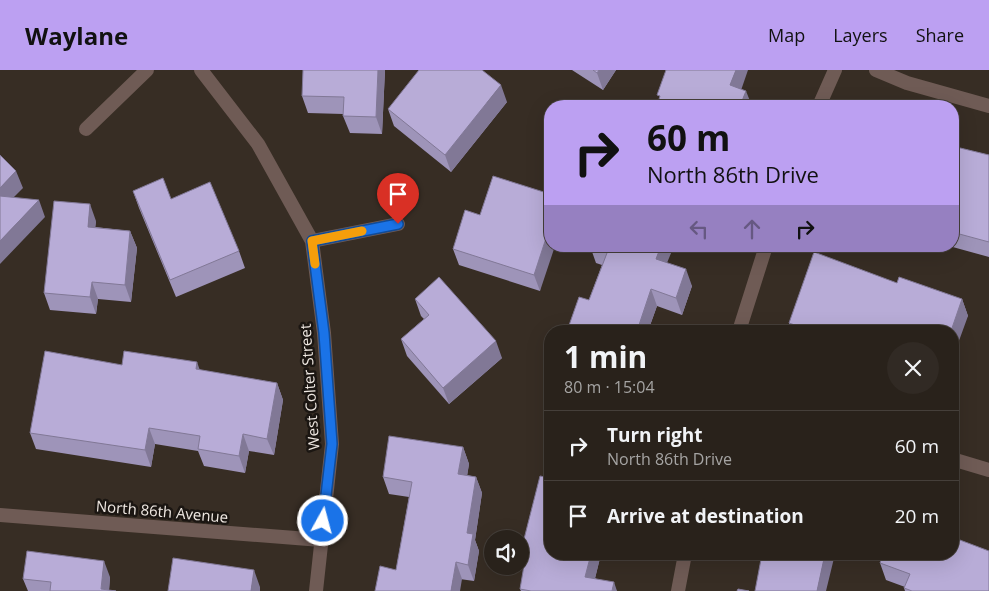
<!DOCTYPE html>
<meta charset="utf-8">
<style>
:root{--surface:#29221b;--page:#312a24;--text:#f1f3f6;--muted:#a5a4a3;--line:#453f3a;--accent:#bca0f2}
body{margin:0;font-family:"Open Sans",sans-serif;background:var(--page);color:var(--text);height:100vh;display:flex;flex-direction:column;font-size:19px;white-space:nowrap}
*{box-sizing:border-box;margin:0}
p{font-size:16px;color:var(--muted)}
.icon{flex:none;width:28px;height:28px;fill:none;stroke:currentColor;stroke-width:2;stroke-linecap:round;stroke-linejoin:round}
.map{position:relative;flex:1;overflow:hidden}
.details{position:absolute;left:544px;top:255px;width:415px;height:235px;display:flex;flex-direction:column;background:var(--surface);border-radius:20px;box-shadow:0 5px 20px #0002,0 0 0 1px var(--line)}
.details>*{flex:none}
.banner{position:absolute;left:544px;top:30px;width:415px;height:152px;border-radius:20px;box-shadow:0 5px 20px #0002,0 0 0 1px var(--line);background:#bca0f2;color:#111;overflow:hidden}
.controls{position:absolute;left:484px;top:460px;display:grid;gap:10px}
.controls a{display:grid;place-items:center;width:45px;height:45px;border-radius:50%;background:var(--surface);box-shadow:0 5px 20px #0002,0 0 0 1px var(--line);font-size:25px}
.pin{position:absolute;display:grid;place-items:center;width:42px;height:42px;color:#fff;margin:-51px -21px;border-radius:50% 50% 50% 0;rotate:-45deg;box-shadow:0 0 5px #0007}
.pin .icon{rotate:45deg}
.me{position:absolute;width:55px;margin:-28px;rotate:7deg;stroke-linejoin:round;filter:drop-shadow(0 0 4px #0008)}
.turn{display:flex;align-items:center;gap:18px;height:105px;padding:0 20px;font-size:22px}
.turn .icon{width:65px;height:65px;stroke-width:2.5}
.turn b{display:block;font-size:35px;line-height:42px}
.lanes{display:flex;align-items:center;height:48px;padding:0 20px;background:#0003;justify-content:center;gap:25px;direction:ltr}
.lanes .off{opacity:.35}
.round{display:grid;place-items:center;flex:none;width:52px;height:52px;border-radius:26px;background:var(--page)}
.overview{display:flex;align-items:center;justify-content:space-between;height:85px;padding:0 20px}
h1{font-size:30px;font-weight:700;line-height:38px}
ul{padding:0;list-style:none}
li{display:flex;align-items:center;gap:15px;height:70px;padding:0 20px;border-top:1px solid var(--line)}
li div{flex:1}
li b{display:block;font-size:19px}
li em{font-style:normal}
header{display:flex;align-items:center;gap:30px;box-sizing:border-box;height:70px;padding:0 25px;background:var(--accent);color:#111}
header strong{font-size:24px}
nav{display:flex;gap:28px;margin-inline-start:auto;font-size:18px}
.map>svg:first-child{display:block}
</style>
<header>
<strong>Waylane</strong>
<nav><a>Map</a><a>Layers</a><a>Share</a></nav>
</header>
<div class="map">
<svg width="989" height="521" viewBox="0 0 989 521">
<rect width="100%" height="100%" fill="#372d24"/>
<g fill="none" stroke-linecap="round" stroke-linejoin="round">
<path stroke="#6f5b55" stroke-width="14" d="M201 0 258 74 312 171 324 263 332 374 316 521
M819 36 835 0
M86 59 147 0
M312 171 398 154
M739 261 766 176
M952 389 989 400
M0 445 321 470
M678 521 685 484"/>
<path stroke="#6f5b55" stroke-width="14" d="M876 0 907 13 989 36"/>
</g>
<path fill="#9e94b9" d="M385 0 382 64 350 63 343 46V44L308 43 302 26Z
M572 0H616L603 20Z
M507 32 451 102 394 56 388 39Z
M952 76 989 85V187L949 176H952Z
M133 121 171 129 239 181 245 198 176 227 139 138Z
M550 124 540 221 459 195 453 179 480 145Z
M96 151 95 157 130 161 137 178 131 232 98 229 96 244 50 240 44 223Z
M590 176 667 193 692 216 682 245 657 236 648 261H567L589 230 602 195 596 193Z
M897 213 962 229 968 246 952 261H792L789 253Z
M415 229 502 288 449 334 407 286 401 269 424 249 421 246Z
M122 295 200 300 277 313 283 330 274 385 249 381 245 403 204 396 198 381 155 374 151 397 36 379 30 363Z
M550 342V360L547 352Z
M463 377 469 394 467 405 476 407 482 423 475 470 479 481 474 511 396 500 409 427 389 424 383 407Z
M545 407 550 484H601L595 508 617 521H521L520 519 526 488 522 477Z
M880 493 989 521H905L904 518 905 517 886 510Z
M110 507 109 520 116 521H28L23 509Z"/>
<path fill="#817896" d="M378 0H385L382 64 376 47Z
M599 0H616L603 20 597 3Z
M736 0H748L737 32 730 15Z
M501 15 507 32 451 102 445 85Z
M746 21 752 36H740Z
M16 101 23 118 0 141V118Z
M39 130 45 147 0 194V171Z
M90 134 96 151 94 173 88 157Z
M550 156V176H555L540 221 534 205Z
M130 161 137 178 131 232 125 215Z
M661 176H674L662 205 656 189Z
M686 199 692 216 682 245 676 228Z
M92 212 98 229 96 244 90 227Z
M651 219 657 236 648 261H637Z
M962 229 968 246 952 290V261H951Z
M496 271 502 288 449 334 443 318Z
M197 292 203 309 196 299Z
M277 313 283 330 274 385 267 369Z
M149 358 155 374 151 397 145 380Z
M243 364 249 381 245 403 239 386Z
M463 377 469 394 465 421 458 404Z
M476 407 482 423 475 470 479 481 474 511 468 495 467 463Z
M591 484H601L592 521 585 507Z
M825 484H835L826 521H817Z
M104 491 110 507 109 521 101 519Z
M456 492 462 509 460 521H451Z
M254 500 260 517V521H251Z
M614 512 617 521H612Z"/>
<path fill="#b8acd7" stroke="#817896" d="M303 0H378L376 47 343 46 344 27 302 26Z
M419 0H482L501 15 445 85 388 39Z
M593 0H599L597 3Z
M666 0H736L730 15 746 21 740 36H657L660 26 657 25Z
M952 76 989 85V172L952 162Z
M0 85 16 101 0 118Z
M493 106 550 124V156L534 205 453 179 465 140 480 145Z
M163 108 171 129 210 112 239 181 170 210 133 121Z
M0 126 39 130 0 171Z
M54 131 90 134 88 157 130 161 125 215 92 212 90 227 44 223Z
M590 176H661L656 189 686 199 676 228 651 219 637 261H567L579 227 589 230 607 183Z
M814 182 897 213 899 207 962 229 951 261H812L789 253Z
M439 207 496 271 443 318 401 269 429 245 415 229Z
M45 281 122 295 124 281 197 292 196 299 277 313 267 369 243 364 239 386 198 379 200 366 149 358 145 380 30 363Z
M550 342V353L547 352Z
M389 366 463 377 458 404 476 407 467 463 473 464 468 495 456 492 451 521H375L380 496 396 500 412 412 383 407Z
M550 390V484H591L585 507 614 512 612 521H531L520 519 527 478 522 477 540 406 545 407Z
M952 467 989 481V521H912L904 518 910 504 880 493 883 484H952Z
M27 481 104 491 101 519 116 521H50L51 512 23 509Z
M762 484H825L817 521H755Z
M173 488 254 500 251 521H168Z
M738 519 749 521H737Z"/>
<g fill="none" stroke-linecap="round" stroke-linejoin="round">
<defs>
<path id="route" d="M323 451 332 374 324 263 312 171 398 154"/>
</defs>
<use href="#route" stroke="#114b97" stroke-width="12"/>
<use href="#route" stroke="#1a73e8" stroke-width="9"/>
<path stroke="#f59e0b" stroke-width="9" d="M315 194 312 171 362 161"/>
</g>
<g text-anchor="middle" stroke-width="5" stroke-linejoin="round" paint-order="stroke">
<g font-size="15" fill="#efe8e2" stroke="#1b1612">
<text transform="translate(310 317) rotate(-94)" y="5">West Colter Street</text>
<text transform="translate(162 442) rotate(5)" y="5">North 86th Avenue</text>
</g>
</g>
</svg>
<div class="controls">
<a><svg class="icon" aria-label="sound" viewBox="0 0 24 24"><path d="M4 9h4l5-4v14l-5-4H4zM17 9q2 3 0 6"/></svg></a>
</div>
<div class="pin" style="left:398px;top:154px;background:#d93025"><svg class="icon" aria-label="arrive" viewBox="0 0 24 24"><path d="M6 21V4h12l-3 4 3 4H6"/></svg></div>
<svg class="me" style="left:323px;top:451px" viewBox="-20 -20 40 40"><circle r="17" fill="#1a73e8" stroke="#fff" stroke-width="3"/><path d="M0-11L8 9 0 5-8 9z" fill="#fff"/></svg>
<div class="banner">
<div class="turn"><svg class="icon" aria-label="right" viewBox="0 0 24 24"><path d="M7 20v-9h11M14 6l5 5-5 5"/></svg><div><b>60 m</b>North 86th Drive</div></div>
<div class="lanes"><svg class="icon off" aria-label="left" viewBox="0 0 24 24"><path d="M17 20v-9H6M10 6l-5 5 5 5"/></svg><svg class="icon off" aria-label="ahead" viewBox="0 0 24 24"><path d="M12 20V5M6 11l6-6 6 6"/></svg><svg class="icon" aria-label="right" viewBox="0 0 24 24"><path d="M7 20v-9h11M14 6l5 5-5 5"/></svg></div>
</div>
<section class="details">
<div class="overview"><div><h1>1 min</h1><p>80 m · 15:04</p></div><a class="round"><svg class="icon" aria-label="close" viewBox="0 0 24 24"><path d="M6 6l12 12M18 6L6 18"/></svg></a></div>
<ul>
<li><svg class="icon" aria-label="right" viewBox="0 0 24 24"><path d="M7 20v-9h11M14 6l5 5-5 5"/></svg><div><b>Turn right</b><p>North 86th Drive</p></div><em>60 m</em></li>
<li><svg class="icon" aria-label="arrive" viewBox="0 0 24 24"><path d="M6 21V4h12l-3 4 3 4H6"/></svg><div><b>Arrive at destination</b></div><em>20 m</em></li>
</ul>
</section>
</div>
